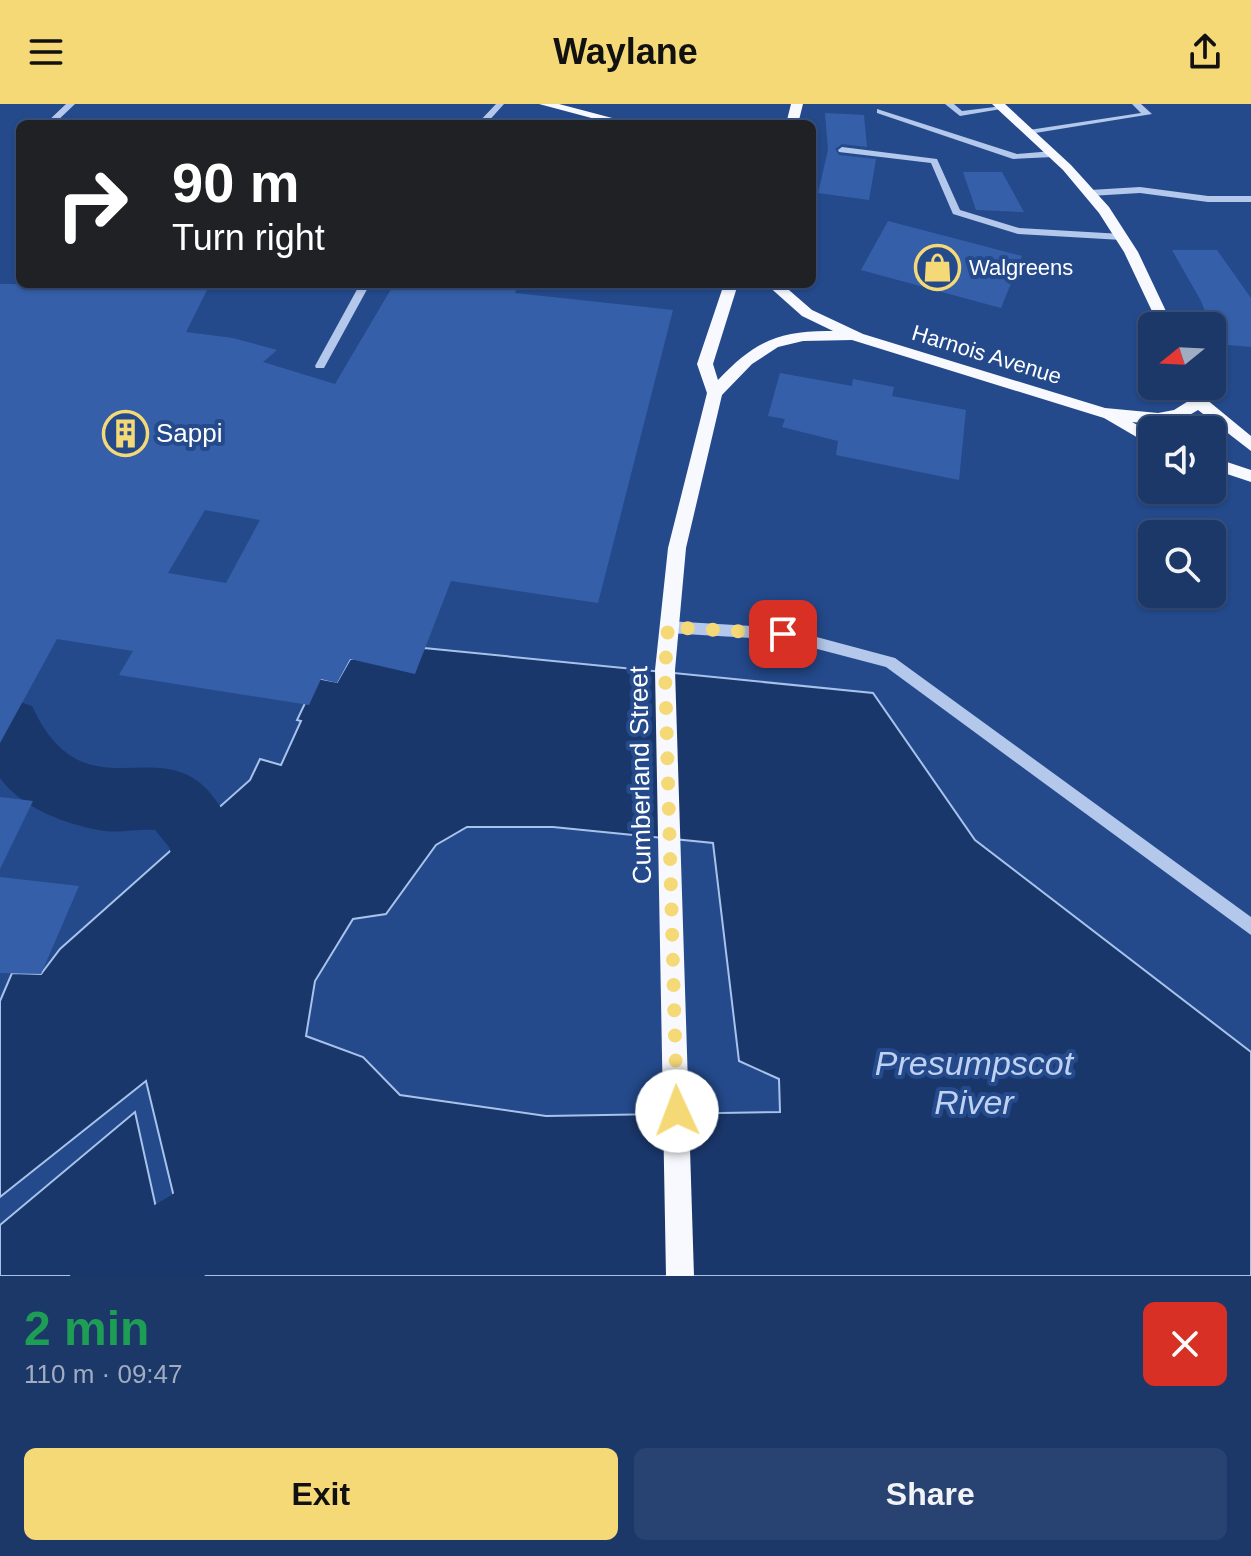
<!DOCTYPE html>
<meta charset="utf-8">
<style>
:root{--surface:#1b3869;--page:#284371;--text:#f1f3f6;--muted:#a0acc0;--line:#39527d;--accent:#f5d977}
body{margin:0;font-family:Arial,sans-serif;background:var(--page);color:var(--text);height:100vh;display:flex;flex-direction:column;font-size:30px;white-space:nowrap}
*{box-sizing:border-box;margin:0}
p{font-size:26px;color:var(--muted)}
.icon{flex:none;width:44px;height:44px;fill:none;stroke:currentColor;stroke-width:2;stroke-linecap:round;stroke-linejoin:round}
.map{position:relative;height:1172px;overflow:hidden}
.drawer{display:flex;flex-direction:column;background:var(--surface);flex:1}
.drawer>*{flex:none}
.top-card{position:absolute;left:16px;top:16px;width:800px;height:168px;border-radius:12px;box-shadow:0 2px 6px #0004,0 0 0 2px var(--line);background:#202124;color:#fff;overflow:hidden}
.needle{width:52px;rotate:252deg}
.controls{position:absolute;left:1138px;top:208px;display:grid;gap:16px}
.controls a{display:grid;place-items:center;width:88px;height:88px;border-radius:12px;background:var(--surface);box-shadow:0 2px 6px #0004,0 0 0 2px var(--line);font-size:40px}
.pin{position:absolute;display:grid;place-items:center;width:68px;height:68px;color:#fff;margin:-34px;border-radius:16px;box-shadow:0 4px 12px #0006}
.me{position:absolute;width:88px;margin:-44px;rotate:358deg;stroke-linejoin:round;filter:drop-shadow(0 0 6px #0008)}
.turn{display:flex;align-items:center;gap:28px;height:168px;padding:0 24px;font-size:36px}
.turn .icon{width:104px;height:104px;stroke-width:2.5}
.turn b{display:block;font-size:56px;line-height:68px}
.round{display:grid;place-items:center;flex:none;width:84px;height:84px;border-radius:12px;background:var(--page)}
.summary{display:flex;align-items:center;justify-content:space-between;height:136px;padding:0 24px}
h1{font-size:48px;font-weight:800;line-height:60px;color:#1e9e55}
.primary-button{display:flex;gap:16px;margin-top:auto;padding:16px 24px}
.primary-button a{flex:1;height:92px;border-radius:12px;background:var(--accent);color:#111;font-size:32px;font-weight:800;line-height:92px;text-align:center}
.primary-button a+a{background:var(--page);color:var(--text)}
header{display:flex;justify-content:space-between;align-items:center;height:104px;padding:0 24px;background:var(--accent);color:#111;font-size:36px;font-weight:800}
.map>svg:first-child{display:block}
</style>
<header><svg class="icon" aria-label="menu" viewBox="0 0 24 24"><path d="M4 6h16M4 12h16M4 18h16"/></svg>Waylane<svg class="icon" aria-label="share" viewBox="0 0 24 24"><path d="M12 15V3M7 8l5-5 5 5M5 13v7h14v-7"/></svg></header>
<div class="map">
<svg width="1251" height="1172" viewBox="0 0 1251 1172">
<rect width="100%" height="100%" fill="#244a8c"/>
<path fill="#1a376c" stroke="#a7c2eb" stroke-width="2" fill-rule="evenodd" d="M424 544 873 589 975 736 1251 948V1172H193L146 977 0 1093V897L12 869 41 870 60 845 250 676 260 655 281 661 301 617 297 616 317 574 337 578 350 555ZM467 723H553L713 739 739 957 779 975 780 1008 546 1012 400 991 363 953 306 932 315 877 353 815 386 810 436 741Z
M135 1008 171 1172H0V1121Z"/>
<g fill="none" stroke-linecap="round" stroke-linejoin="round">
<path fill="#1a376c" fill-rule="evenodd" d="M9 594 32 602C84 714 158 626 211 690 237 720 245 767 257 804L246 829 221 840 196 829 169 743 155 726C138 725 121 729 105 727 69 722 21 704 0 674V597Z
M254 1047 284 1060 297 1090 284 1120 204 1172H70L83 1141C142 1113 194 1072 254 1047Z"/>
</g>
<path fill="#3560a9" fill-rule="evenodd" d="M825 9 864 11 867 43 842 40 835 45 839 51 876 55 869 96 818 89 828 46Z
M963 68H1002L1024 108 976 106Z
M888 117 1022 152 1001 204 861 166Z
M1172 146H1217L1251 194V243L1218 240 1201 197Z
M0 180H210L186 228 233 234 277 246 263 258 335 280 394 180H519L515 189 673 206 598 499 451 477 415 570 350 555 337 579 321 575 309 601 119 571 133 547 57 535 0 639ZM205 406 260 416 226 479 168 469Z
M780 269 852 282 853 275 894 283 892 292 966 306 959 376 836 351 838 337 782 323 785 315 768 312Z
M0 693 33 697 0 765Z
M0 773 79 782 41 870 0 869Z"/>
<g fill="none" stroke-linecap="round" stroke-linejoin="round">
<path fill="#b3c8eb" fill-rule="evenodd" d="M66 0H75L54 20H45Z
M496 0H504L486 20H477Z
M945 0H954L962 7 1003 2 1007 4 960 12Z
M1132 0H1141L1152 10 1029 30 1025 28 1029 26 1141 9Z
M877 5 1017 50 1053 47 1057 50 1053 53 1013 55 877 9Z
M842 43 937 55 960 106 1019 124 1122 130 1127 133 1122 136 1018 130 953 110 931 59 839 48 838 46Z
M1140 83 1208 92H1251V98H1208L1140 89 1090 92 1086 89 1090 86Z
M360 180H370L324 264H316L315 262Z
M668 517 783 524 895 554 1251 813V831L886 563 783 536 668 529 663 527 661 523 663 519Z"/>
<path fill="#f7f9fe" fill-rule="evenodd" d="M539 0H559L635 20H614Z
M791 0H803L798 20H786Z
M992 0H1005L1071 61 1109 103 1138 148 1173 222H1159L1124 148 1099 109 1063 66Z
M724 180H738L713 260 718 276C755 237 780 226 833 227L802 212 766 180H782L812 206 863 230 1105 304 1158 309 1174 306 1190 296 1184 282H1200L1206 295 1251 332V347L1198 306C1176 320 1158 320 1132 318L1152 329V342L1104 314 852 236 803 237 778 243 752 260 722 291 686 444 675 566 694 1172H666L655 566 668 444 707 289 697 260Z
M1212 353 1251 366V378L1212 365Z"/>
</g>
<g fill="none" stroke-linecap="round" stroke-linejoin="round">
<path stroke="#f5d977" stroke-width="14" stroke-dasharray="0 25.2" d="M677 1007 665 566 668 523 783 530"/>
</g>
<defs>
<symbol id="shop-ring" viewBox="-11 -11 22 22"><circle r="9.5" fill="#244a8c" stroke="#f5d977" stroke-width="1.5"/><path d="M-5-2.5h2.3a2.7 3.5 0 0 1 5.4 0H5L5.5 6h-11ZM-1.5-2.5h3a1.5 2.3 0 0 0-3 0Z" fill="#f5d977"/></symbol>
<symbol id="building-ring" viewBox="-11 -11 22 22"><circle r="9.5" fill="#244a8c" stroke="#f5d977" stroke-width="1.5"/><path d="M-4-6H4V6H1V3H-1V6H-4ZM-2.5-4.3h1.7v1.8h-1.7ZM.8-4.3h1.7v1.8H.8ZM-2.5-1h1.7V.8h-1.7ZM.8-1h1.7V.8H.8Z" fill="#f5d977"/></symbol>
</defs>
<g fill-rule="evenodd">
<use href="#shop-ring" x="912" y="138" width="51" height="51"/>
<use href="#building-ring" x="100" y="304" width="51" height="51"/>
</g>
<g text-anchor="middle" stroke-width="8" stroke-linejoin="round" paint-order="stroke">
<g font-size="22" fill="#fff" stroke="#244a8c" text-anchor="start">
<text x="969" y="171">Walgreens</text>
</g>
<g font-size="22" fill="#fff" stroke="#244a8c">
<text transform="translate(987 250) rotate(17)" y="8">Harnois Avenue</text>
</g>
<g font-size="26" fill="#fff" stroke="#244a8c" text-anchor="start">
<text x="156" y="338">Sappi</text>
</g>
<g font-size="26" fill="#fff" stroke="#244a8c">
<text transform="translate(640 671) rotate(-91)" y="9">Cumberland Street</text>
</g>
<g font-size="34" font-style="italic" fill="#bfd2f2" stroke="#244a8c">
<text x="974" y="971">Presumpscot<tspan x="974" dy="39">River</tspan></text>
</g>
</g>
</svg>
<div class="controls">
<a><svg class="needle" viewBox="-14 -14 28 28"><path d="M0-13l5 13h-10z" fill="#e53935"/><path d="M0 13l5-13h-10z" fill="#a0acc0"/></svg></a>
<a><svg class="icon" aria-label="sound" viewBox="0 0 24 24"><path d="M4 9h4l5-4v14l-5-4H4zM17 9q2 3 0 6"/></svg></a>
<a><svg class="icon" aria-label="search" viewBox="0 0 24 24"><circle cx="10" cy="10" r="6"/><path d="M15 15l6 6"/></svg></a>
</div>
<div class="pin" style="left:783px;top:530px;background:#d93025"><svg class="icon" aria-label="arrive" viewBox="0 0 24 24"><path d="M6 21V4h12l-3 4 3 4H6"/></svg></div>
<svg class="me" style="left:677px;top:1007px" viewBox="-20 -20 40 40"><circle r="19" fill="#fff"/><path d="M0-13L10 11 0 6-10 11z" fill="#f5d977"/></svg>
<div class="top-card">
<div class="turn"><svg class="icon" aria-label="right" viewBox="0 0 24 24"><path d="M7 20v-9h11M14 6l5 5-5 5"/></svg><div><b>90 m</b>Turn right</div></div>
</div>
</div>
<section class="drawer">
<div class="summary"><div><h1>2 min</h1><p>110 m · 09:47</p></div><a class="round" style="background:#d93025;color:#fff"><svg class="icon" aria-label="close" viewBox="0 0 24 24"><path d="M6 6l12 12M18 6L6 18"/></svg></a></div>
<div class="primary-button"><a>Exit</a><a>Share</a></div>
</section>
